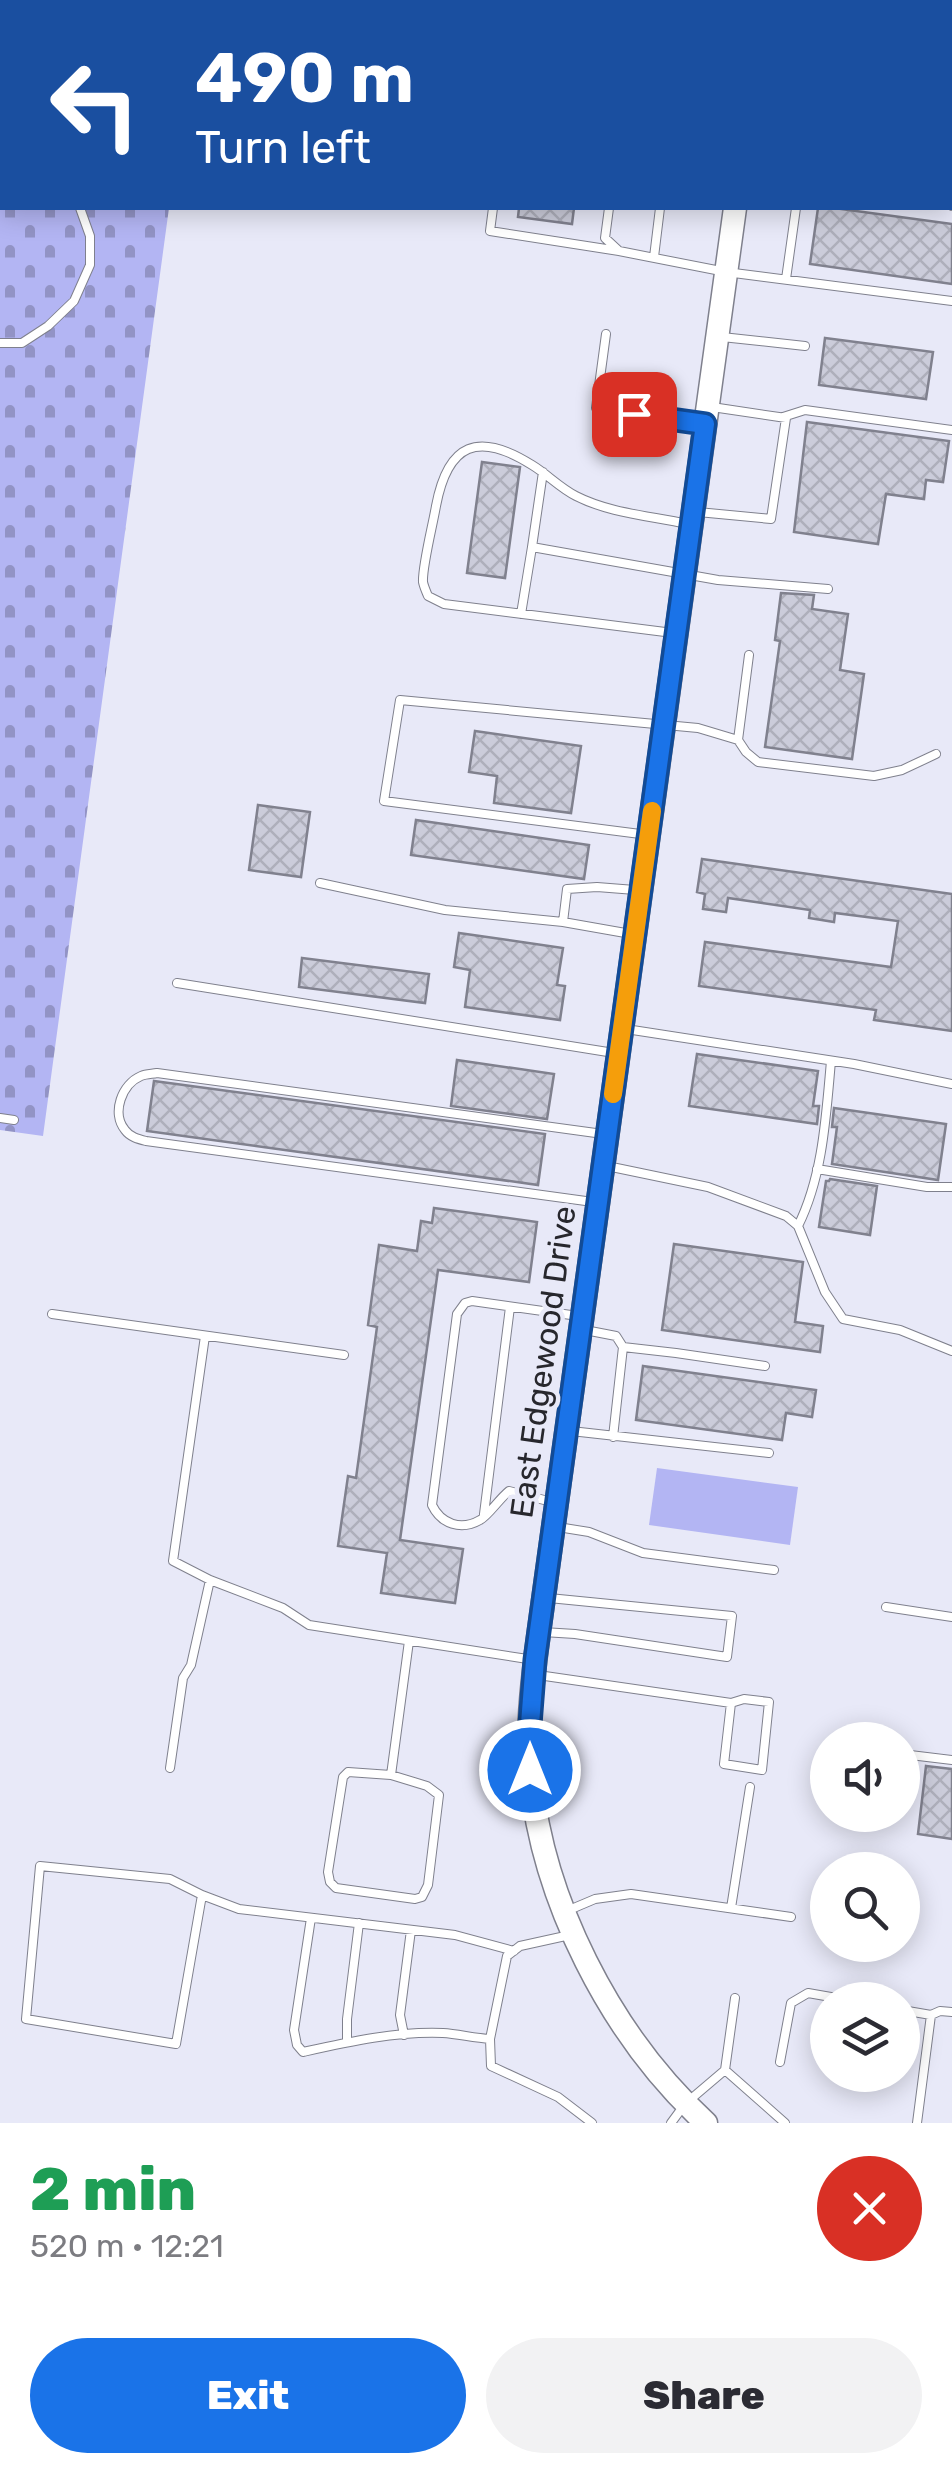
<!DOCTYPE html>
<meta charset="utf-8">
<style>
:root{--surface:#fff;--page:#f2f2f3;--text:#2b2b33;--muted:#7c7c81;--accent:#1a73e8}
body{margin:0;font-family:Rubik,sans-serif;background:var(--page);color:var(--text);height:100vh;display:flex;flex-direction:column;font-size:38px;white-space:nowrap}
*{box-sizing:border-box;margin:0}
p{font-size:32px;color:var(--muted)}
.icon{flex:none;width:55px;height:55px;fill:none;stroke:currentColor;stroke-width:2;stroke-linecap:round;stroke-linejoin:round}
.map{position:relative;height:2123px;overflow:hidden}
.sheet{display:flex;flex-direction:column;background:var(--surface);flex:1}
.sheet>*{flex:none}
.hud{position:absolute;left:0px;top:0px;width:952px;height:210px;box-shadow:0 5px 25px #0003;background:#1a4fa0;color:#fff;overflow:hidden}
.tools{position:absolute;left:810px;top:1722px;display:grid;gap:20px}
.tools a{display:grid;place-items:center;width:110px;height:110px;border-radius:50%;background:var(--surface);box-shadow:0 5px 25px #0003;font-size:50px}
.pin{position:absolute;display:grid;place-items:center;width:85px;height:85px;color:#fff;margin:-42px;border-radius:20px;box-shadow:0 5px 15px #0006}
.me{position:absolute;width:110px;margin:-55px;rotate:0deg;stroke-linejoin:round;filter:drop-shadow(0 0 8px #0008)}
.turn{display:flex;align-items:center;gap:35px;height:210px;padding:0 30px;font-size:45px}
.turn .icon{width:130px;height:130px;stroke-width:2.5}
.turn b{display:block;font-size:70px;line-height:85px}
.round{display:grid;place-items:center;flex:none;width:105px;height:105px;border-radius:52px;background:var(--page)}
.headline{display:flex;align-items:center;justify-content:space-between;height:170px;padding:0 30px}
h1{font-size:60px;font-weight:800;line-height:75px;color:#1e9e55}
.action{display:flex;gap:20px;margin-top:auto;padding:20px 30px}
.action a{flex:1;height:115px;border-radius:60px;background:var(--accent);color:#fff;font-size:40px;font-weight:800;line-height:115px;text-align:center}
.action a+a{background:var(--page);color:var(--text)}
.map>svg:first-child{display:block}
</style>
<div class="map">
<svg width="952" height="2123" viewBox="0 0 952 2123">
<defs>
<pattern id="cemetery-stones" width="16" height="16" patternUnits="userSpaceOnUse" patternTransform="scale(2.5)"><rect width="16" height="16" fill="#b3b5f3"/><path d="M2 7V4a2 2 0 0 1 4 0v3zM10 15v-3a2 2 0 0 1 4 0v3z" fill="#9293c5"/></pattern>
<pattern id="building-cross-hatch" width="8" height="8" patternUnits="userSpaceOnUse" patternTransform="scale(2.5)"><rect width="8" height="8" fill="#cbccda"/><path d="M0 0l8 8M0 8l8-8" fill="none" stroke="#aeafbb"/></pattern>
</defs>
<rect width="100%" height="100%" fill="#e8e9f8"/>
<path fill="url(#cemetery-stones)" d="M2 41V208H169L43 1136 0 1130V42Z"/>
<path fill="#b3b5f3" d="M657 1468 798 1487 790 1545 649 1525Z"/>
<path fill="url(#building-cross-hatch)" stroke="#80818e" stroke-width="2.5" d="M519 208H574L572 224 518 217Z
M818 208H834L952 224V284L810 264Z
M825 338 933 352 926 399 819 385Z
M807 422 949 441 943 482 926 480 924 499 886 494 878 544 794 532Z
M482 462 520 467 505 578 467 573Z
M781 593 814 595 812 609 848 614 840 670 864 674 852 759 765 747 780 641 775 640Z
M475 731 581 746 571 813 494 803 497 776 469 772Z
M258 805 310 812 301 877 249 870Z
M416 820 589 845 584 879 411 855Z
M702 859 952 894V1031L874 1020 876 1010 699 986 705 942 891 967 898 921 835 913 834 922 809 918 810 910 728 898 726 912 703 909 705 894 697 892Z
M459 933 563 948 557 985 565 986 560 1020 465 1007 470 970 454 967Z
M302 958 429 974 425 1003 299 987Z
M697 1054 818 1071 813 1106H819L817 1124 689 1106Z
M457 1060 554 1074 547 1119 451 1106Z
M154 1081 545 1134 538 1185 147 1131Z
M834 1108 946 1124 938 1180 832 1164 837 1127H832Z
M830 1179 877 1186 870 1235 819 1227 826 1181H829Z
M434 1208 537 1222 529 1282 438 1270 400 1540 463 1549 455 1603 381 1593 387 1553 338 1546 348 1476 356 1478 377 1327 368 1325 379 1245 417 1251 421 1221 432 1223Z
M674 1244 803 1262 795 1322 823 1326 820 1352 662 1330Z
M643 1366 816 1390 812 1417 786 1413 782 1440 636 1420Z
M926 1766 952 1769V1839L918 1834Z"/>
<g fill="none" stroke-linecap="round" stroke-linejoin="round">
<defs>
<path id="lane" d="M520 2V0
M634 2V0
M688 2 689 0
M837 2 838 0
M950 89H952
M0 153H2
M950 205 952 206
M493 208 490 231 619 251
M609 208 605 238 619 251 726 272 952 301
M654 257 660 208
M786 279 796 208
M606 334 596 408 701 424
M722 337 805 346
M0 343H22L48 326 74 301 90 265V236L80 208
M783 417 805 410 952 430
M698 512 771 519 786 418 712 407
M532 547 543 472
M521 614 532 547 718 580 828 589
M673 633 444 604 428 596C426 591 424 587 423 582 422 567 433 524 436 506 448 443 478 431 532 465 547 474 560 488 576 496 609 513 651 516 687 524
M738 740 746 752 758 762 874 776 902 770 936 754
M648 835 384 801 400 700 698 728 738 740 749 655
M320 883 445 910 563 922
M631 934 563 922 567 889 597 887 635 890
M177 983 614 1053
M626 1029 854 1064 952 1084
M0 1118 14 1120
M607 1166 708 1187 786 1216 798 1226 825 1292 843 1319 900 1330 952 1351
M817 1169 927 1187H952
M593 1202 146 1141C138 1139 130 1137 125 1130 111 1113 122 1084 141 1076 146 1074 152 1074 157 1073L603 1134
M798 1226C823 1176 826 1116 831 1061
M52 1314 344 1355
M585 1330 616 1336 623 1347 613 1437
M205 1336 173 1561 210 1580 283 1608 309 1625 534 1660
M623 1347 676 1353 765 1366
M571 1431 769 1453
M552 1502 509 1491C499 1499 488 1516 480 1520 461 1531 441 1524 432 1505L457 1314 465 1303 472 1301 578 1316
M484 1514 510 1307
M558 1527 589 1532 643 1553 774 1570
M886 1607 952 1617
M543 1632 575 1634 727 1657 732 1616 549 1598
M538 1675 731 1703 744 1699 769 1702 762 1770 724 1764 731 1703
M902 1754 952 1760
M170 1768 183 1678 191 1665 210 1580
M391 1775 427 1786 439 1795 428 1885 422 1897 415 1899 336 1888 330 1882 328 1872 343 1777 348 1772 391 1775 409 1641
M40 1866 170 1879 202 1895 176 2044 26 2019Z
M202 1895 239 1909 455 1935 514 1951
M731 1908 750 1787
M569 1910 595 1899 631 1894 791 1917
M311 1918 294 2030 297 2045 303 2052C348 2042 397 2031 443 2033 458 2034 474 2038 490 2039
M570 1935 520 1946 507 1956 490 2039 491 2066 558 2097 592 2123
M735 1998 725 2070 785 2123
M902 2010 931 2015
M404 2035 400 2015 411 1930
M347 2042V2019L359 1923
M780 2062 791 2003 808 1993 848 2000
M671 2123 685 2104 725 2070
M917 2123 931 2015 940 2011 952 2012"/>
<path id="secondary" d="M763 2V0
M706 2123C611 2036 540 1898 530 1768 527 1723 533 1676 539 1631L735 208"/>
<path id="primary" d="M6 2 10 0"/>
</defs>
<use href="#lane" stroke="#7f808d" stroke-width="10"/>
<use href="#secondary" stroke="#7f808d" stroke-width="25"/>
<use href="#primary" stroke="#7f808d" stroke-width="28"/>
<use href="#lane" stroke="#fff" stroke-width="8"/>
<use href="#secondary" stroke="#fff" stroke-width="22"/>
<use href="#primary" stroke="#fff" stroke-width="25"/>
</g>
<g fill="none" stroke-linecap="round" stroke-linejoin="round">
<defs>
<path id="route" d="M530 1770V1724L535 1660 705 424 634 414"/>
</defs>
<use href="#route" stroke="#114b97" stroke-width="25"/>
<use href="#route" stroke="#1a73e8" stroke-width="18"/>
<path stroke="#f59e0b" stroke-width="18" d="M613 1094 652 811"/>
</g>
<g text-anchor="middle" stroke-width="9" stroke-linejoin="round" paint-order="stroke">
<g font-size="32" fill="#27272d" stroke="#e8e9f8">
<text transform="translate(543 1362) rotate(-82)" y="11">East Edgewood Drive</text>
</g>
</g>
</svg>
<div class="tools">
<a><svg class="icon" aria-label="sound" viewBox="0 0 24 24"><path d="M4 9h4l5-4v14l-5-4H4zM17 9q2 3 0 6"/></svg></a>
<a><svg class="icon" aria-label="search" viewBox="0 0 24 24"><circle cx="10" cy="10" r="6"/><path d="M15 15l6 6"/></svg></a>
<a><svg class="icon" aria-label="layers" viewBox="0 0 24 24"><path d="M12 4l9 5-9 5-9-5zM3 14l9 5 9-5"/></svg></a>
</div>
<div class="pin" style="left:634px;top:414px;background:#d93025"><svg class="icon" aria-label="arrive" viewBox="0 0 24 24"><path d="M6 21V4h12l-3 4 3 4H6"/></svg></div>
<svg class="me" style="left:530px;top:1770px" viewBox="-20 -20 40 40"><circle r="17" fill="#1a73e8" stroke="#fff" stroke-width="3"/><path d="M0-11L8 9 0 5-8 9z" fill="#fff"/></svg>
<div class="hud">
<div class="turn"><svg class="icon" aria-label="left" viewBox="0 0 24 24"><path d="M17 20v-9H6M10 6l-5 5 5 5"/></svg><div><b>490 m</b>Turn left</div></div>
</div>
</div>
<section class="sheet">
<div class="headline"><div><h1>2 min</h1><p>520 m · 12:21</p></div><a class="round" style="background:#d93025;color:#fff"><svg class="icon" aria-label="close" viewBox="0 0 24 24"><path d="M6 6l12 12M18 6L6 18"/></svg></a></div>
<div class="action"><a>Exit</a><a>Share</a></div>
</section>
